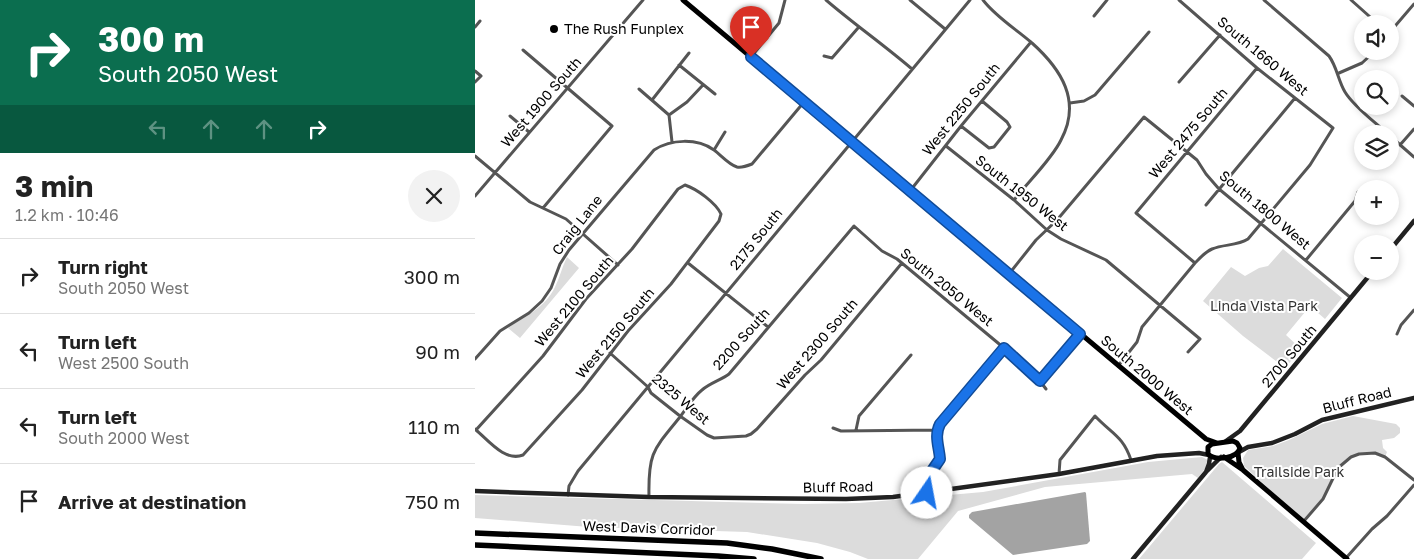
<!DOCTYPE html>
<meta charset="utf-8">
<style>
:root{--surface:#fff;--page:#f2f2f2;--text:#222;--muted:#767676;--line:#e0e0e0}
body{margin:0;font-family:"Golos Text",sans-serif;background:var(--page);color:var(--text);height:100vh;display:flex;flex-direction:column;font-size:19px;white-space:nowrap}
*{box-sizing:border-box;margin:0}
p{font-size:16px;color:var(--muted)}
.icon{flex:none;width:28px;height:28px;fill:none;stroke:currentColor;stroke-width:2;stroke-linecap:round;stroke-linejoin:round}
.map{position:relative;flex:1;overflow:hidden}
.panel{display:flex;flex-direction:column;background:var(--surface);width:475px}
.panel>*{flex:none}
.hud{background:#0b6e4f;color:#fff;overflow:hidden}
.tools{position:absolute;left:879px;top:15px;display:grid;gap:10px}
.tools a{display:grid;place-items:center;width:45px;height:45px;border-radius:50%;background:var(--surface);box-shadow:0 2px 8px #0003;font-size:25px}
.pin{position:absolute;display:grid;place-items:center;width:42px;height:42px;color:#fff;margin:-51px -21px;border-radius:50% 50% 50% 0;rotate:-45deg;box-shadow:0 0 5px #0007}
.pin .icon{rotate:45deg}
.me{position:absolute;width:55px;margin:-28px;rotate:12deg;stroke-linejoin:round;filter:drop-shadow(0 0 4px #0008)}
.turn{display:flex;align-items:center;gap:18px;height:105px;padding:0 15px;font-size:22px}
.turn .icon{width:65px;height:65px;stroke-width:2.5}
.turn b{display:block;font-size:35px;line-height:42px}
.lanes{display:flex;align-items:center;height:48px;padding:0 15px;background:#0003;justify-content:center;gap:25px;direction:ltr}
.lanes .off{opacity:.35}
.round{display:grid;place-items:center;flex:none;width:52px;height:52px;border-radius:26px;background:var(--page)}
.headline{display:flex;align-items:center;justify-content:space-between;height:85px;padding:0 15px}
h1{font-size:30px;font-weight:700;line-height:38px}
ul{padding:0;list-style:none}
li{display:flex;align-items:center;gap:15px;height:75px;padding:0 15px;border-top:1px solid var(--line)}
li div{flex:1}
li b{display:block;font-size:19px}
li em{font-style:normal}
main{display:flex;flex:1;min-height:0}
.map>svg:first-child{display:block}
</style>
<main>
<section class="panel">
<div class="hud">
<div class="turn"><svg class="icon" aria-label="right" viewBox="0 0 24 24"><path d="M7 20v-9h11M14 6l5 5-5 5"/></svg><div><b>300 m</b>South 2050 West</div></div>
<div class="lanes"><svg class="icon off" aria-label="left" viewBox="0 0 24 24"><path d="M17 20v-9H6M10 6l-5 5 5 5"/></svg><svg class="icon off" aria-label="ahead" viewBox="0 0 24 24"><path d="M12 20V5M6 11l6-6 6 6"/></svg><svg class="icon off" aria-label="ahead" viewBox="0 0 24 24"><path d="M12 20V5M6 11l6-6 6 6"/></svg><svg class="icon" aria-label="right" viewBox="0 0 24 24"><path d="M7 20v-9h11M14 6l5 5-5 5"/></svg></div>
</div>
<div class="headline"><div><h1>3 min</h1><p>1.2 km · 10:46</p></div><a class="round"><svg class="icon" aria-label="close" viewBox="0 0 24 24"><path d="M6 6l12 12M18 6L6 18"/></svg></a></div>
<ul>
<li><svg class="icon" aria-label="right" viewBox="0 0 24 24"><path d="M7 20v-9h11M14 6l5 5-5 5"/></svg><div><b>Turn right</b><p>South 2050 West</p></div><em>300 m</em></li>
<li><svg class="icon" aria-label="left" viewBox="0 0 24 24"><path d="M17 20v-9H6M10 6l-5 5 5 5"/></svg><div><b>Turn left</b><p>West 2500 South</p></div><em>90 m</em></li>
<li><svg class="icon" aria-label="left" viewBox="0 0 24 24"><path d="M17 20v-9H6M10 6l-5 5 5 5"/></svg><div><b>Turn left</b><p>South 2000 West</p></div><em>110 m</em></li>
<li><svg class="icon" aria-label="arrive" viewBox="0 0 24 24"><path d="M6 21V4h12l-3 4 3 4H6"/></svg><div><b>Arrive at destination</b></div><em>750 m</em></li>
</ul>
</section>
<div class="map">
<svg width="939" height="559" viewBox="0 0 939 559">
<rect width="100%" height="100%" fill="#fff"/>
<path fill="#dcdcdc" d="M808 249 867 298 850 319 835 306 811 335 826 349 810 368 768 336 728 301 756 267 770 276 784 268 793 266Z
M92 257 104 268 45 338 33 328C51 315 70 308 80 287 85 277 87 267 92 257Z
M878 416 921 424 925 428V433L919 438 907 440 908 448 912 452 910 457C867 446 866 467 849 498 844 506 835 514 829 521L769 466 768 458 773 450 798 446 814 440 847 424Z
M727 457 733 460 732 466 723 478 717 474 570 487 483 511 443 559H393L375 552 342 543 272 532 114 527 0 518V495L328 504 384 503 508 492 673 462Z
M747 462 841 543 827 559H664L744 464Z"/>
<path fill="#a3a3a3" d="M610 492 611 493 615 541 612 544 538 555 494 518V515L497 512Z"/>
<g fill="none" stroke-linecap="round" stroke-linejoin="round">
<path stroke="#555" stroke-width="3" d="M351 0C379 24 409 45 437 69
M435 0 470 29
M508 0C521 17 541 29 557 43 586 69 607 101 586 140 577 159 552 183 539 200
M789 0 854 56C862 67 863 80 870 92 879 107 900 122 913 134
M876 0 903 24
M619 16 632 0
M0 27 5 21
M915 32 939 4
M48 50 137 126 68 208
M349 56 357 58 383 28
M276 57 304 23 310 0
M204 65 240 94
M0 71 6 76 0 82
M864 73 887 63 900 51
M704 82 745 35
M164 89 194 115
M927 96 939 106
M177 100 214 53
M595 103 609 101 620 95 674 32
M194 115 212 102 228 85
M194 115 197 142
M35 116 54 132
M486 126 514 148 519 147 535 127 532 122 507 101
M915 136 939 157
M925 145 939 129
M471 146 539 200 572 230 586 239 631 260 725 339 713 352
M239 150 250 132
M0 156 55 202 91 219 143 265
M435 191 486 126 556 42
M0 196 168 0
M731 205 820 98
M831 260 880 201 883 192
M213 263 293 327
M720 263 661 213 782 68
M534 274 561 240 582 220 669 117 722 160 731 174 744 189 876 298
M922 334 926 325 939 310
M135 353 173 387 176 393 205 416 232 435 239 438 271 436 276 434 282 429 330 375 346 360 427 263
M0 359 25 331 54 313 67 301 76 288 85 264 94 250 179 150C196 139 222 138 239 150 246 155 253 164 262 167 267 168 272 166 277 164L329 102
M643 366 662 342 667 327 720 263C725 258 730 252 737 249 749 244 762 246 773 239L835 165 858 128 782 68 704 0
M565 381 605 334
M358 428 366 431 462 430
M0 429 1 430C14 441 30 462 48 455L107 390 153 331 196 284 244 221 246 214C241 203 222 189 210 185L203 189 157 249 111 299 68 356 1 430
M381 430 384 416 436 355
M584 474 585 460 620 416C637 434 648 436 656 460
M452 493V478L465 459C465 446 459 436 465 424L529 348
M93 495 94 486 103 471 495 0
M174 497C173 453 178 450 205 417 212 408 218 397 227 390 235 383 246 380 254 374L379 226 407 251 422 259 529 348 565 381 571 389
M829 521 848 499 863 468 876 457 884 454 900 453 910 457 939 480
M871 558 897 529 912 516 939 485"/>
<path stroke="#222" stroke-width="4.5" d="M915 250 939 221
M751 441 765 431 898 271
M764 452 773 447 797 443 820 434 847 420 939 398
M732 471 746 457
M0 491 174 497 371 499 418 497 584 474 682 456 724 453 734 455
M658 559 731 472 734 464 735 457"/>
<path stroke="#000" stroke-width="5" d="M208 0 731 439 742 443
M758 441 762 443 765 448C762 459 740 461 733 454V447L737 444Z
M763 453 764 462 768 470
M749 457 768 470 872 559"/>
<path stroke="#000" stroke-width="5.5" d="M0 533 252 543 297 549 346 559
M0 545 243 556 279 559"/>
</g>
<g fill="none" stroke-linecap="round" stroke-linejoin="round">
<defs>
<path id="route" d="M276 57 605 334 565 381 529 348 465 424C459 436 464 446 465 459L452 478V493"/>
</defs>
<use href="#route" stroke="#114b97" stroke-width="12"/>
<use href="#route" stroke="#1a73e8" stroke-width="9"/>
</g>
<circle fill="#000" stroke="#fff" stroke-width="2" cx="79" cy="29" r="5"/>
<g text-anchor="middle" stroke-width="4" stroke-linejoin="round" paint-order="stroke">
<g font-size="14" fill="#000" stroke="#fff" text-anchor="start">
<text x="89" y="34">The Rush Funplex</text>
</g>
<g font-size="14" fill="#000" stroke="#fff">
<text transform="translate(788 56) rotate(40)" y="5">South 1660 West</text>
<text transform="translate(66 102) rotate(-49)" y="5">West 1900 South</text>
<text transform="translate(486 109) rotate(-51)" y="5">West 2250 South</text>
<text transform="translate(713 133) rotate(-50)" y="5">West 2475 South</text>
<text transform="translate(547 193) rotate(38)" y="5">South 1950 West</text>
<text transform="translate(790 210) rotate(40)" y="5">South 1800 West</text>
<text transform="translate(102 225) rotate(-52)" y="5">Craig Lane</text>
<text transform="translate(281 239) rotate(-51)" y="5">2175 South</text>
<text transform="translate(472 287) rotate(39)" y="5">South 2050 West</text>
<text transform="translate(99 301) rotate(-50)" y="5">West 2100 South</text>
<text transform="translate(140 333) rotate(-50)" y="5">West 2150 South</text>
<text transform="translate(266 339) rotate(-48)" y="5">2200 South</text>
<text transform="translate(342 344) rotate(-49)" y="5">West 2300 South</text>
<text transform="translate(814 356) rotate(-50)" y="5">2700 South</text>
<text transform="translate(672 375) rotate(40)" y="5">South 2000 West</text>
<text transform="translate(206 399) rotate(40)" y="5">2325 West</text>
<text transform="translate(882 400) rotate(-14)" y="5">Bluff Road</text>
<text transform="translate(363 487) rotate(-1)" y="5">Bluff Road</text>
<text transform="translate(174 528) rotate(2)" y="5">West Davis Corridor</text>
</g>
<g font-size="14" fill="#333" stroke="#fff">
<text x="789" y="311">Linda Vista Park</text>
<text x="824" y="477">Trailside Park</text>
</g>
</g>
</svg>
<div class="tools">
<a><svg class="icon" aria-label="sound" viewBox="0 0 24 24"><path d="M4 9h4l5-4v14l-5-4H4zM17 9q2 3 0 6"/></svg></a>
<a><svg class="icon" aria-label="search" viewBox="0 0 24 24"><circle cx="10" cy="10" r="6"/><path d="M15 15l6 6"/></svg></a>
<a><svg class="icon" aria-label="layers" viewBox="0 0 24 24"><path d="M12 4l9 5-9 5-9-5zM3 14l9 5 9-5"/></svg></a>
<a>+</a>
<a>−</a>
</div>
<div class="pin" style="left:276px;top:57px;background:#d93025"><svg class="icon" aria-label="arrive" viewBox="0 0 24 24"><path d="M6 21V4h12l-3 4 3 4H6"/></svg></div>
<svg class="me" style="left:452px;top:493px" viewBox="-20 -20 40 40"><circle r="19" fill="#fff"/><path d="M0-13L10 11 0 6-10 11z" fill="#1a73e8"/></svg>
</div>
</main>
